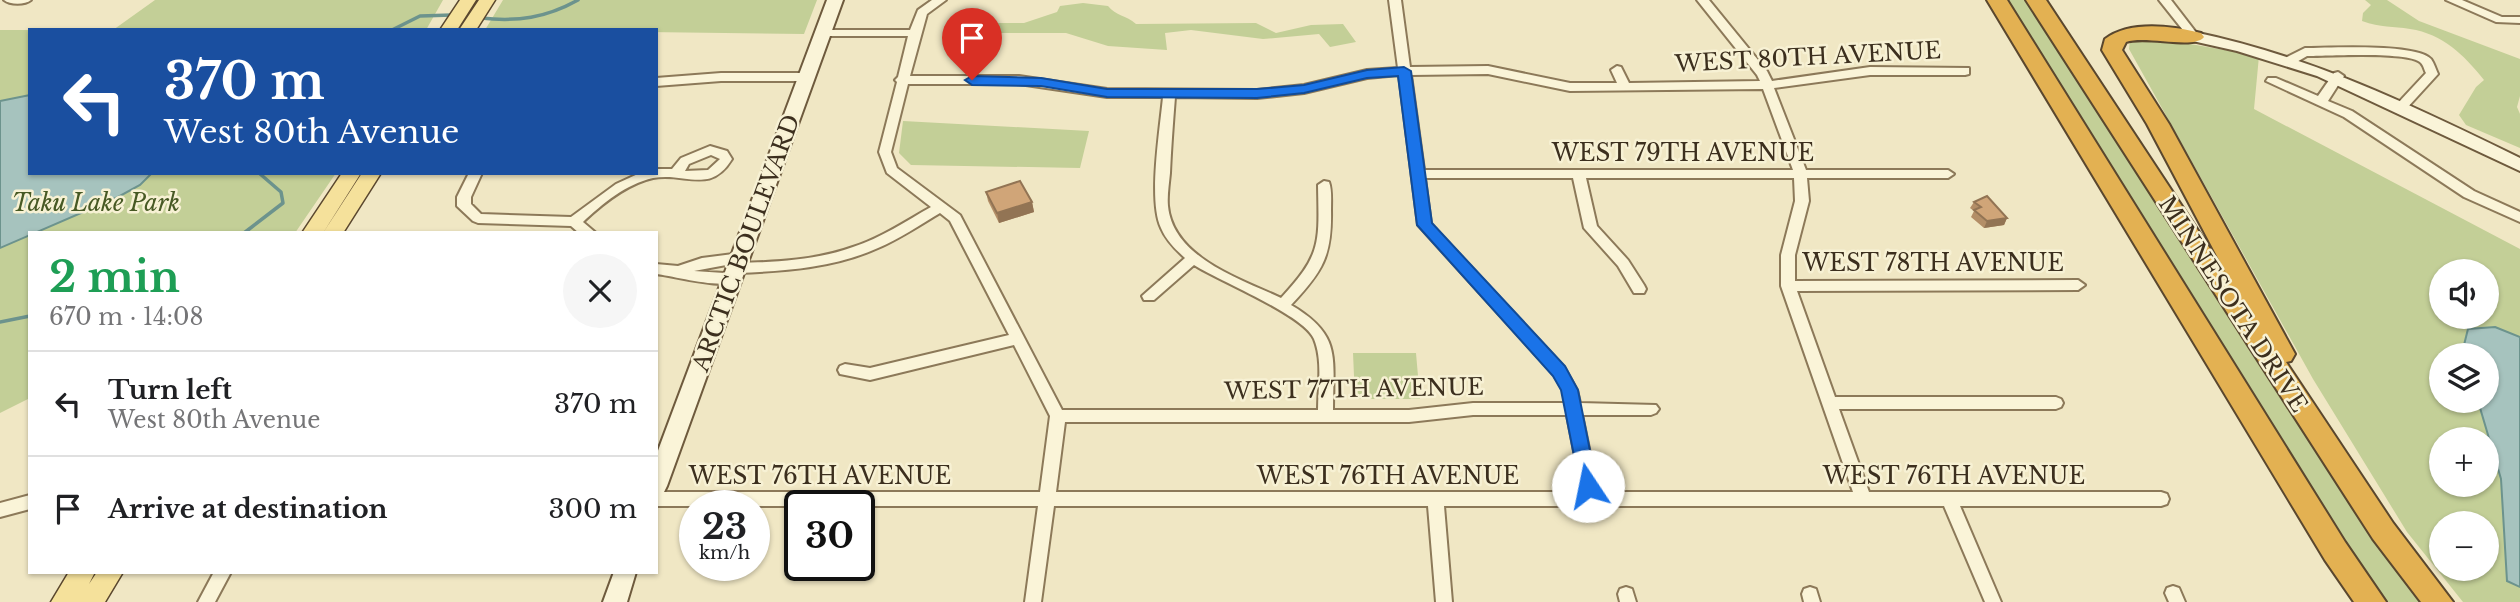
<!DOCTYPE html>
<meta charset="utf-8">
<style>
:root{--surface:#fff;--page:#f6f6f6;--text:#202124;--muted:#757577;--line:#e0e0e0}
body{margin:0;font-family:"Libre Baskerville",serif;background:var(--page);color:var(--text);height:100vh;display:flex;flex-direction:column;font-size:26px;white-space:nowrap}
*{box-sizing:border-box;margin:0}
p{font-size:23px;color:var(--muted)}
.icon{flex:none;width:38px;height:38px;fill:none;stroke:currentColor;stroke-width:2;stroke-linecap:round;stroke-linejoin:round}
.map{position:relative;flex:1;overflow:hidden}
.details{position:absolute;left:28px;top:231px;width:630px;height:343px;display:flex;flex-direction:column;background:var(--surface);border-radius:0px;box-shadow:0 2px 5px #0004}
.details>*{flex:none}
.guide{position:absolute;left:28px;top:28px;width:630px;height:147px;border-radius:0px;box-shadow:0 2px 5px #0004;background:#1a4fa0;color:#fff;overflow:hidden}
.buttons{position:absolute;left:2429px;top:259px;display:grid;gap:14px}
.buttons a{display:grid;place-items:center;width:70px;height:70px;border-radius:50%;background:var(--surface);box-shadow:0 2px 5px #0004;font-size:35px}
.speed{position:absolute;left:679px;top:490px;display:flex;gap:14px;font-size:35px;font-weight:700;text-align:center}
.speed>*{display:grid;place-content:center;width:91px;height:91px;border-radius:50%;background:var(--surface);box-shadow:0 2px 5px #0004;line-height:1}
.speed small{font-size:18px;font-weight:400}
.speed .limit{border:4px solid #111;border-radius:10px;background:#fff;color:#111}
.pin{position:absolute;display:grid;place-items:center;width:60px;height:60px;color:#fff;margin:-72px -30px;border-radius:50% 50% 50% 0;rotate:-45deg;box-shadow:0 0 7px #0007}
.pin .icon{rotate:45deg}
.me{position:absolute;width:77px;margin:-38px;rotate:349deg;stroke-linejoin:round;filter:drop-shadow(0 0 5px #0008)}
.turn{display:flex;align-items:center;gap:24px;height:147px;padding:0 21px;font-size:32px}
.turn .icon{width:91px;height:91px;stroke-width:2.5}
.turn b{display:block;font-size:49px;line-height:60px}
.round{display:grid;place-items:center;flex:none;width:74px;height:74px;border-radius:37px;background:var(--page)}
.summary{display:flex;align-items:center;justify-content:space-between;height:119px;padding:0 21px}
h1{font-size:42px;font-weight:800;line-height:52px;color:#1e9e55}
ul{padding:0;list-style:none}
li{display:flex;align-items:center;gap:21px;height:105px;padding:0 21px;border-top:2px solid var(--line)}
li div{flex:1}
li b{display:block;font-size:26px}
li em{font-style:normal}
.map>svg:first-child{display:block}
</style>
<div class="map">
<svg width="2520" height="602" viewBox="0 0 2520 602">
<rect width="100%" height="100%" fill="#f0e7c4"/>
<path fill="#c3cf97" fill-rule="evenodd" d="M155 0H443L426 30H113Z
M503 0H817L804 34 485 30Z
M2005 0H2030L2371 537 2422 602H2383L2363 576Z
M2365 0H2387L2419 21 2520 59V96L2517 107 2520 114V148L2466 125 2459 115 2476 87 2484 80C2464 55 2443 34 2410 29 2393 26 2381 28 2362 21L2363 13 2371 5Z
M1083 3 1108 6C1116 16 1126 15 1136 24L1256 23 1276 33 1311 25 1343 24 1356 42 1330 47 1319 34 1263 39 1191 30 1165 33 1167 50 1108 46 1066 33H992L977 37 967 27 978 23H1024L1057 12 1060 6Z
M0 30H30V173H336L295 233H30V398L0 413Z
M2156 38 2259 56 2254 109 2520 249V602H2463L2407 532 2313 379 2129 49 2130 40ZM2441 271H2487V317H2441ZM2441 355H2487V401H2441ZM2441 439H2487V485H2441ZM2441 523H2487V569H2441Z
M903 121 1089 131 1080 168 911 165 899 153Z
M1353 353H1416L1420 399H1355Z"/>
<path fill="#a6c3be" stroke="#6c938d" stroke-width="2" d="M30 95V173H152L140 185 118 197 0 248V101Z
M2495 327 2520 337V587L2507 581 2501 479 2478 401H2487V355H2465L2463 349 2468 329Z"/>
<g fill="none" stroke-linecap="round" stroke-linejoin="round">
<path stroke="#6c938d" stroke-width="3.5" d="M481 18C517 22 546 18 578 0
M392 30 420 16 452 15
M244 233 283 203 281 192 259 173
M0 322 30 316"/>
<defs>
<path id="street" d="M4 0H31C25 5 10 5 4 0Z
M932 0H946L927 14 910 76H1019L1107 89 1257 90 1304 85 1367 70 1398 68 1389 0H1401L1410 67 1488 66 1570 83H1617L1611 70 1617 66 1621 67 1629 83 1760 81 1757 75 1697 0H1709L1767 71 1772 81 1870 67 1969 68V74L1965 75H1870L1774 88 1806 170H1948L1954 174 1948 178H1807L1809 201 1795 255V281L2078 280 2085 285 2078 290 1797 291 1835 397H2056L2061 399 2063 403 2061 407 2056 409H1839L1869 492H2161L2167 494 2169 499 2167 504 2161 506H1960L2001 602H1985L1944 506H1444L1452 602H1436L1428 506H1054L1041 602H1025L1038 506H656V492H1040L1050 416 1014 345 870 380 840 374 838 370 840 366 845 364 870 368 1009 335 950 221 940 213C920 225 899 239 878 248 834 268 785 271 738 273L731 268 737 263 694 271 739 274 741 278C728 292 675 276 656 274V264L678 266 702 258 741 253 748 258 746 261 739 263C777 262 817 260 853 247 881 238 906 221 931 207L887 173 879 152 897 82 895 80 898 77 908 36H823L817 33 823 30H910L918 10ZM1488 74 1570 91 1763 89 1793 170H1424L1411 75ZM1399 75 1418 225 1554 375 1563 390 1565 403H1473L1409 410H1333C1333 357 1342 335 1291 305 1323 271 1332 256 1331 210 1331 200 1332 190 1329 182L1324 181 1318 185C1319 243 1322 254 1281 298 1241 279 1173 258 1168 206 1167 196 1169 184 1170 173 1171 148 1173 123 1175 97L1257 98 1304 93 1367 78ZM908 84H1019L1107 97H1163C1160 129 1148 201 1161 228 1166 240 1175 249 1185 258L1142 296 1144 300H1154L1194 265C1219 281 1304 315 1314 339 1323 361 1318 387 1318 410H1062L960 215 897 168 891 152ZM1425 178H1573L1584 228 1618 266 1634 293H1644L1646 289 1644 285 1628 260 1597 226 1586 178H1794L1795 201 1781 255V286L1853 492H1598L1582 415H1651L1656 413 1659 409 1656 405 1580 403 1577 390 1564 367 1431 224ZM1473 415H1567L1582 492H1056L1065 422H1409Z
M2159 0H2171L2198 35V39H2190Z
M2446 0H2462L2502 17H2520V23L2496 22Z
M2305 48C2329 48 2416 43 2431 59 2434 63 2436 70 2438 74L2406 109 2402 110 2396 106 2398 103 2426 73C2424 70 2424 66 2421 63 2410 51 2327 56 2307 56L2295 63H2287V57Z
M2338 72 2344 76 2328 101 2352 111 2474 191 2520 212V222L2464 197 2344 117 2266 81 2268 78H2276L2318 96 2334 73Z
M721 73H807L813 77 807 81H721L656 86V78Z
M710 146 727 151 732 159C710 195 686 172 653 178 626 184 602 204 583 222L596 233H579L571 226 478 223 473 221 457 206V197L469 173H482L471 197V204L481 214 571 217 616 184 640 173H656V169H672L681 158ZM711 155 720 159 708 170 685 171 689 164Z
M30 495V509L0 517V503Z
M214 572H231L215 602H198Z
M2173 586 2179 588 2185 602H2169L2165 593 2167 588Z
M1626 587 1632 589 1636 602H1620L1618 594 1620 589Z
M1810 587 1816 589 1820 602H1804L1802 594 1804 589Z"/>
<path id="secondary" d="M827 0H843L667 486 664 492 656 495V456Z
M2194 32C2313 57 2412 105 2520 158V171L2317 76 2237 51 2188 40V34Z
M614 572H636L627 602H603Z"/>
<path id="primary" d="M460 0H476L457 30H440Z
M479 0H495L476 30H459Z
M342 173H361L323 233H302Z
M362 173H381L343 233H323Z
M69 572H95L89 584 97 572H123L105 602H78L80 598 78 602H51Z"/>
<path id="highway" d="M1987 0H2007L2345 542 2386 602H2354L2325 560Z
M2026 0H2046L2226 273 2147 124 2102 50 2105 39C2130 20 2173 26 2201 33L2204 37C2194 50 2146 35 2126 42L2122 50 2169 124 2295 354 2291 361 2286 362 2393 523 2453 602H2421L2373 539Z"/>
</defs>
<use href="#street" stroke="#8c7959" stroke-width="4"/>
<use href="#secondary" stroke="#6e5a3d" stroke-width="4"/>
<use href="#primary" stroke="#5a472e" stroke-width="3"/>
<use href="#highway" stroke="#5a472e" stroke-width="4"/>
<use href="#street" fill="#faf4d8" fill-rule="evenodd"/>
<use href="#secondary" fill="#faf4d8" fill-rule="evenodd"/>
<use href="#primary" fill="#f5e19b" fill-rule="evenodd"/>
<use href="#highway" fill="#e3b152" fill-rule="evenodd"/>
</g>
<path fill="#b38e67" d="M986 192 1032 202 1034 212 999 223 988 201Z
M1974 202 2007 218 2004 225 1984 228 1971 217 1974 211 1970 208Z"/>
<path fill="#927454" d="M1032 202 1034 212 999 223 997 213Z
M2007 218 2004 225 1984 228 1987 221Z"/>
<path fill="#d0a578" stroke="#927454" stroke-width="2" d="M1020 181 1032 202 997 213 986 192Z
M1987 196 2007 218 1987 221 1974 210 1981 207 1974 202Z"/>
<path fill="#1a73e8" stroke="#114b97" stroke-width="2" d="M1404 67 1411 71 1432 223 1565 366 1578 390 1597 486 1595 491H1582L1580 486 1561 390 1553 376 1417 225 1398 76 1367 78 1304 93 1257 98 1107 97 1041 86 972 85 965 80 972 76 1041 78 1107 89H1257L1304 85 1367 70Z"/>
<g text-anchor="middle" stroke-width="5" stroke-linejoin="round" paint-order="stroke">
<g font-size="23" fill="#3c2f1e" stroke="#f7f1d4">
<text transform="translate(1808 57) rotate(-3)" y="8">WEST 80TH AVENUE</text>
<text x="1683" y="161">WEST 79TH AVENUE</text>
<text transform="translate(746 243) rotate(-70)" y="8">ARCTIC BOULEVARD</text>
<text x="1933" y="271">WEST 78TH AVENUE</text>
<text transform="translate(2233 304) rotate(57)" y="8">MINNESOTA DRIVE</text>
<text transform="translate(1354 389) rotate(-1)" y="8">WEST 77TH AVENUE</text>
<text x="820" y="484">WEST 76TH AVENUE</text>
<text x="1388" y="484">WEST 76TH AVENUE</text>
<text x="1954" y="484">WEST 76TH AVENUE</text>
</g>
<g font-size="23" font-style="italic" fill="#475924" stroke="#f7f1d4">
<text x="96" y="211">Taku Lake Park</text>
</g>
</g>
</svg>
<div class="buttons">
<a><svg class="icon" aria-label="sound" viewBox="0 0 24 24"><path d="M4 9h4l5-4v14l-5-4H4zM17 9q2 3 0 6"/></svg></a>
<a><svg class="icon" aria-label="layers" viewBox="0 0 24 24"><path d="M12 4l9 5-9 5-9-5zM3 14l9 5 9-5"/></svg></a>
<a>+</a>
<a>−</a>
</div>
<div class="speed"><div>23<small>km/h</small></div><div class="limit">30</div></div>
<div class="pin" style="left:972px;top:80px;background:#d93025"><svg class="icon" aria-label="arrive" viewBox="0 0 24 24"><path d="M6 21V4h12l-3 4 3 4H6"/></svg></div>
<svg class="me" style="left:1588px;top:486px" viewBox="-20 -20 40 40"><circle r="19" fill="#fff"/><path d="M0-13L10 11 0 6-10 11z" fill="#1a73e8"/></svg>
<div class="guide">
<div class="turn"><svg class="icon" aria-label="left" viewBox="0 0 24 24"><path d="M17 20v-9H6M10 6l-5 5 5 5"/></svg><div><b>370 m</b>West 80th Avenue</div></div>
</div>
<section class="details">
<div class="summary"><div><h1>2 min</h1><p>670 m · 14:08</p></div><a class="round"><svg class="icon" aria-label="close" viewBox="0 0 24 24"><path d="M6 6l12 12M18 6L6 18"/></svg></a></div>
<ul>
<li><svg class="icon" aria-label="left" viewBox="0 0 24 24"><path d="M17 20v-9H6M10 6l-5 5 5 5"/></svg><div><b>Turn left</b><p>West 80th Avenue</p></div><em>370 m</em></li>
<li><svg class="icon" aria-label="arrive" viewBox="0 0 24 24"><path d="M6 21V4h12l-3 4 3 4H6"/></svg><div><b>Arrive at destination</b></div><em>300 m</em></li>
</ul>
</section>
</div>
